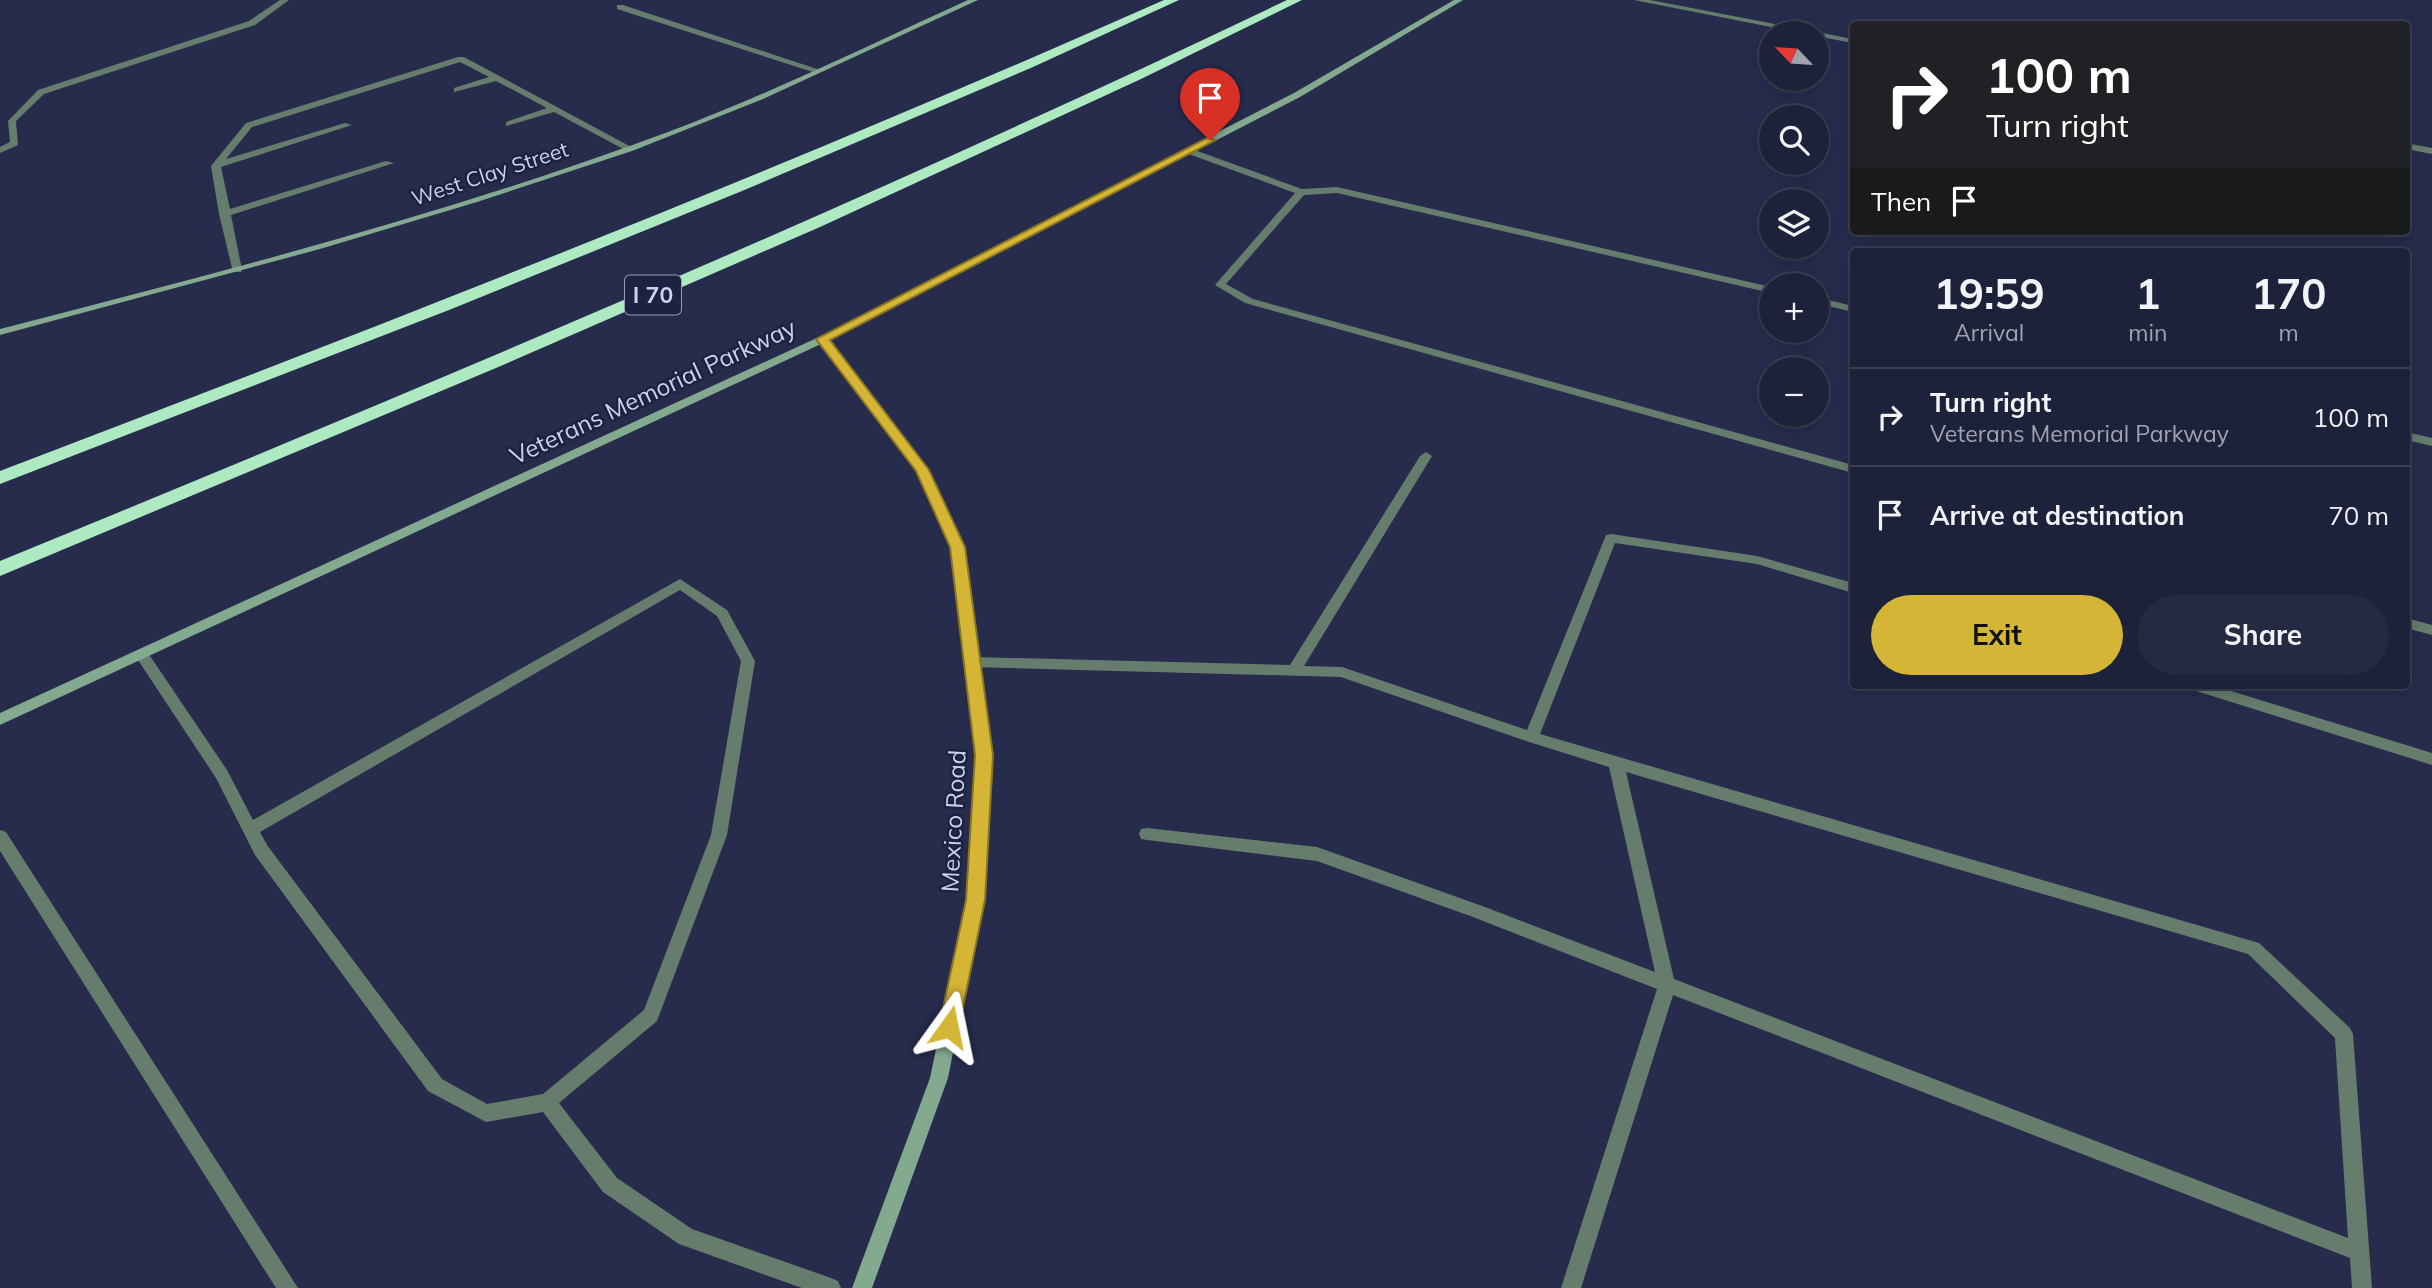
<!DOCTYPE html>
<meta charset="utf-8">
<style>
:root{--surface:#1d213a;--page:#252942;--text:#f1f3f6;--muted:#a0a3af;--line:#3b3e54;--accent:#d5b535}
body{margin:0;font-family:Mulish,sans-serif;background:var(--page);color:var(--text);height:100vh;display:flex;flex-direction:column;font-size:26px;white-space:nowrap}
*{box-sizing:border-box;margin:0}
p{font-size:23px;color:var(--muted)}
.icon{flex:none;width:38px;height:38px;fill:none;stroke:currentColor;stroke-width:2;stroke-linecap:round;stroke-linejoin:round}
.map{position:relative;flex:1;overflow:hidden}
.panel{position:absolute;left:1850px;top:248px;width:560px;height:441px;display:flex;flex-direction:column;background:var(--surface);border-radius:7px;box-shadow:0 4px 18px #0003,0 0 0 2px var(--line)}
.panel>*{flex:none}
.top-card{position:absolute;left:1850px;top:21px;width:560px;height:214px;border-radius:7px;box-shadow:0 4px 18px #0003,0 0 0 2px var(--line);background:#202124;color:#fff;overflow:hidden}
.needle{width:46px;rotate:295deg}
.tools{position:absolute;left:1759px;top:21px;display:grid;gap:14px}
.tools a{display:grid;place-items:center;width:70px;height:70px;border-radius:50%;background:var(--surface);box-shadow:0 4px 18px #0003,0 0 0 2px var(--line);font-size:35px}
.pin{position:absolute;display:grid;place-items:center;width:60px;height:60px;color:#fff;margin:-72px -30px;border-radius:50% 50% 50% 0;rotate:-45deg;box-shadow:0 0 7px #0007}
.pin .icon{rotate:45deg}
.me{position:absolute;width:77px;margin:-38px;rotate:12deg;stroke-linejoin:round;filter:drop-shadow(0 0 5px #0008)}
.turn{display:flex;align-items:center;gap:24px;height:147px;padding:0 21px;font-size:32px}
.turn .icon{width:91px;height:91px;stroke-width:2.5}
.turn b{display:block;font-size:49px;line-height:60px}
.then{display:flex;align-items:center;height:66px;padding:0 21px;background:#0003;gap:14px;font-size:26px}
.eta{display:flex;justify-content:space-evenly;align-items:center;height:119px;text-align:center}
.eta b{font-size:42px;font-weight:700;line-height:49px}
.button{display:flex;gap:14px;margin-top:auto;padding:14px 21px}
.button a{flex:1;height:80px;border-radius:42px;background:var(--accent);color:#111;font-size:28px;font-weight:700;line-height:80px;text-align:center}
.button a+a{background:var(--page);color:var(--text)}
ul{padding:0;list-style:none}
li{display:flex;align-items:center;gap:21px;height:98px;padding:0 21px;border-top:2px solid var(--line)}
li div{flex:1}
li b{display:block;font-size:26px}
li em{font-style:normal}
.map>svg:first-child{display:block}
</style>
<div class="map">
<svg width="2432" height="1288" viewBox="0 0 2432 1288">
<rect width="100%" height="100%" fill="#272c4d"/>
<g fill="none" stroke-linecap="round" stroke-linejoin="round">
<path fill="#667d6d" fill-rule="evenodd" d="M280 0H289L255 25 44 94 16 121 18 145 0 153V147L10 142 8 121 38 90 249 21Z
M617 5H623L823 71 816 73 617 9Z
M458 57H464L635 149 627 151 554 112 506 126V122L547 108 496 81 454 92V88L489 77 460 62 252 127 226 159 345 123 352 125 221 167 230 209 386 161 394 163 231 215 242 270 241 272H233L219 214 211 166 246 123Z
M1189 148 1302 189 1337 187 1771 287V293L1337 193 1304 195 1226 284 1253 299 1853 465V473L1245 303 1215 285 1295 193 1186 153 1184 151Z
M1816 297 1853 306V312L1816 303Z
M2406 432 2432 438V446L2406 440Z
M1426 452 1432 456 1304 666 1342 667 1527 730 1606 535 1611 534 1757 556 1853 583V593L1757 564 1615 543 1540 734 2259 943 2350 1028 2353 1034 2372 1288H2352L2350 1258 1673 995 1581 1288H1561L1657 989 1473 917 1317 861 1147 840 1141 839 1139 834 1141 829 1147 828 1317 847 1485 907 1655 972 1609 767 1526 741 1341 677 972 667 965 662 972 657 1290 665 1420 456ZM1626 772 2248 954 2335 1038 2348 1238 1674 979Z
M680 579 727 610 755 661 727 835 657 1021 559 1103 617 1178 692 1229 831 1278 838 1281 841 1288H802L679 1244 603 1192 543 1112 486 1122 428 1091 255 855 216 778 134 654 141 649 146 650 227 770 253 820ZM680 590 717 616 741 661 711 835 644 1010 543 1094 487 1104 442 1079 267 845 260 832Z
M2406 618 2432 625V635L2406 628Z
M2191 686H2215L2432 753V765L2193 690Z
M0 830 6 832 298 1288H276L0 851Z"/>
<path fill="#667d6d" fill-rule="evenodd" d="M1634 0H1650L1853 39V43L1816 36V33H1802Z
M2406 143 2432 148V154L2406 149Z"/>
<path fill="#83a98f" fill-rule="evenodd" d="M968 0H978L763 99 632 151 477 202 320 249 0 335V329C225 271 451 213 668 132 770 94 869 45 968 0Z
M1454 0H1463L1300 97 829 340 928 470 964 546 992 755 983 900 948 1078 872 1288H852L930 1078 967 900 976 755 950 546 916 471 821 344 0 725V713L819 337 1294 93Z"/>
<path fill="#aeeac1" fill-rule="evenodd" d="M1164 0H1179L1033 67 742 191 449 310 0 484V471C391 322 781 170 1164 0Z
M1287 0H1302L1141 79 820 227 496 368 0 576V561C433 384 864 202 1287 0Z"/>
</g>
<path fill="#d5b535" stroke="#8a7622" stroke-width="2" d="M1207 138 1216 140 830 340 929 470 965 547 993 755 985 900 959 1027 956 1034 949 1036 942 1034 939 1027 966 900 975 755 950 547 916 471 816 339Z"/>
<g text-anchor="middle" stroke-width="5" stroke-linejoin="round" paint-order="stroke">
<g font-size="21" fill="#ccd2e7" stroke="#1d2242">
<text transform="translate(490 174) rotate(-18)" y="7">West Clay Street</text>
</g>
<rect fill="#1d2242" stroke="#989db6" stroke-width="2" x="625" y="275.5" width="56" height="39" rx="5"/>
<g font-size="23" font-weight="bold" fill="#ccd2e7">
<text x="653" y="303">I 70</text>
</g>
<g font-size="24" fill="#ccd2e7" stroke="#1d2242">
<text transform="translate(653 392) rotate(-25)" y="8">Veterans Memorial Parkway</text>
<text transform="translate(954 821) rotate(-87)" y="8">Mexico Road</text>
</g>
</g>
</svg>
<div class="tools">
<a><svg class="needle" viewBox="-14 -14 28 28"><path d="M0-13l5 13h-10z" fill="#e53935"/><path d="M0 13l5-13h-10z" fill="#a0a3af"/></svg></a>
<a><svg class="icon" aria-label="search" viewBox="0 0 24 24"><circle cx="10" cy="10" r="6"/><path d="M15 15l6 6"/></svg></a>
<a><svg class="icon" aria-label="layers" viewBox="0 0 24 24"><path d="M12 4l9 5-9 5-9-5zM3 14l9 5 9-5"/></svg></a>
<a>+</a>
<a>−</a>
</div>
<div class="pin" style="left:1210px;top:140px;background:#d93025"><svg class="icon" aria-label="arrive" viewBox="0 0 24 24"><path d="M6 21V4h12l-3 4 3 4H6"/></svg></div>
<svg class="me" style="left:949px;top:1027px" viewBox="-20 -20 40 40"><path d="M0-17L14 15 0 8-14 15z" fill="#d5b535" stroke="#fff" stroke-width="4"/></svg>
<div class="top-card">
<div class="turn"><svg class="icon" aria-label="right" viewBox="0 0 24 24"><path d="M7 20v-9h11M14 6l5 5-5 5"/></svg><div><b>100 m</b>Turn right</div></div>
<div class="then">Then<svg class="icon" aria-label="arrive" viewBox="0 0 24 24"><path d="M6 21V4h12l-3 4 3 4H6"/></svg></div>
</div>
<section class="panel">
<div class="eta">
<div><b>19:59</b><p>Arrival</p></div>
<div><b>1</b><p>min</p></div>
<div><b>170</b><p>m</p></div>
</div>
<ul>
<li><svg class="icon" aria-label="right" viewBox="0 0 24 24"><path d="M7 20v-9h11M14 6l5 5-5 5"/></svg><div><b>Turn right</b><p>Veterans Memorial Parkway</p></div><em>100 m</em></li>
<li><svg class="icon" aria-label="arrive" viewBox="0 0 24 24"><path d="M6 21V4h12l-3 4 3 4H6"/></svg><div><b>Arrive at destination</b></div><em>70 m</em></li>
</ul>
<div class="button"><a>Exit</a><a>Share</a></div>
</section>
</div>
